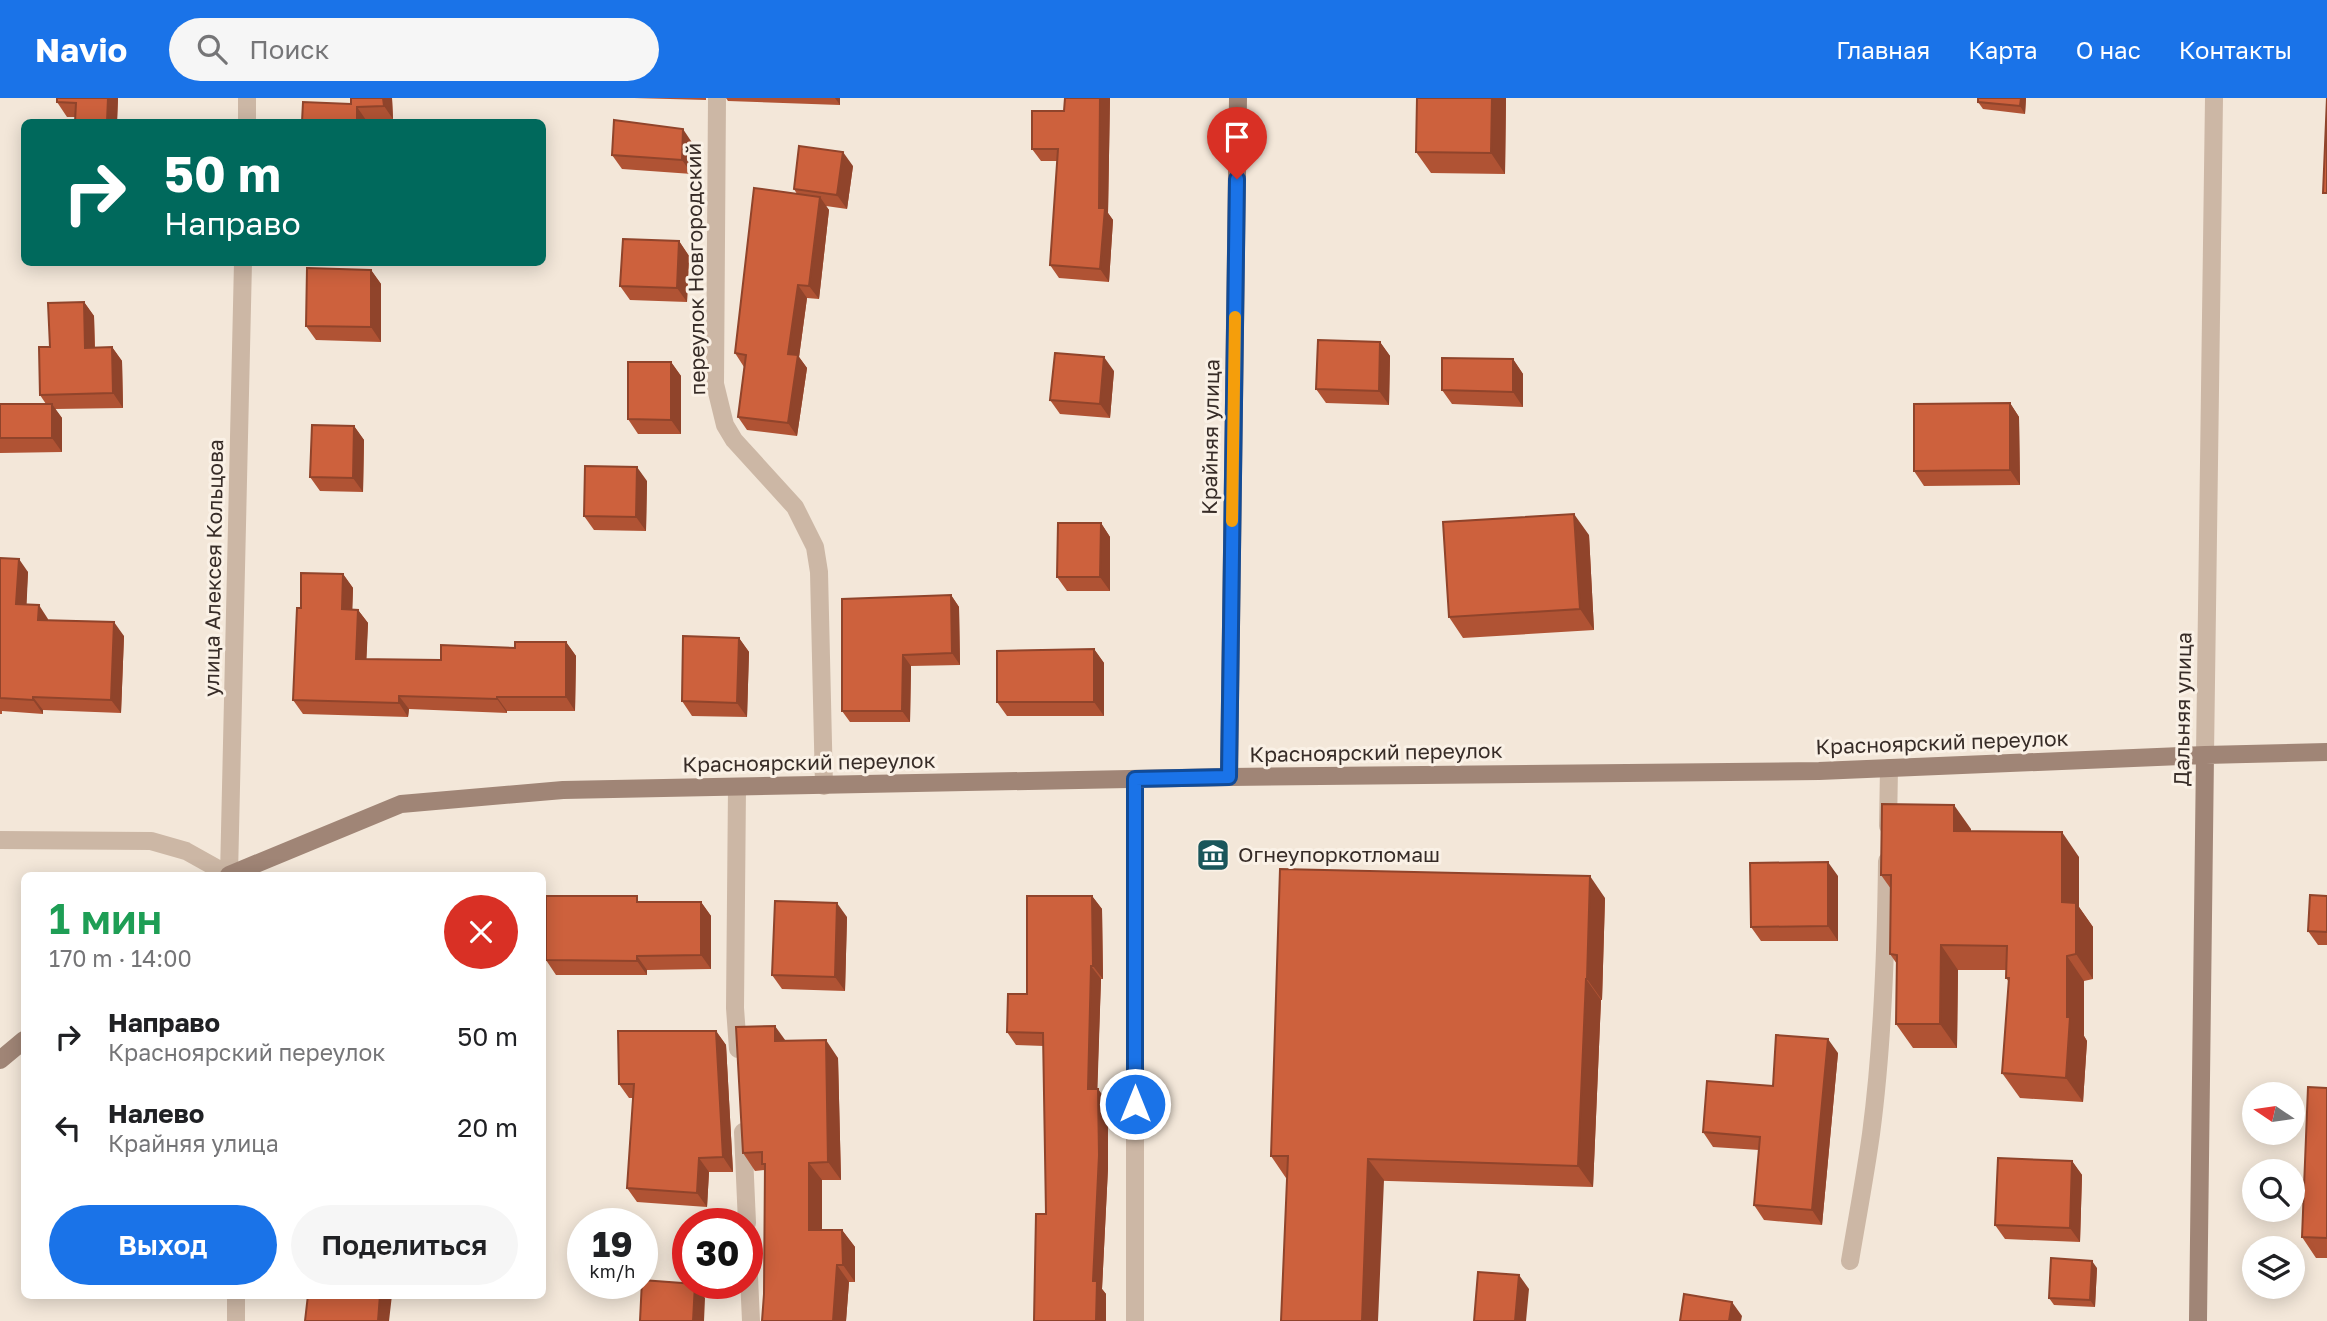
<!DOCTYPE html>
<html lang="ru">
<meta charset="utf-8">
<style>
:root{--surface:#fff;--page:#f6f6f6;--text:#202124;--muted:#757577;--accent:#1a73e8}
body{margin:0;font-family:"Golos Text",sans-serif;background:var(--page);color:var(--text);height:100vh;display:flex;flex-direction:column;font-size:26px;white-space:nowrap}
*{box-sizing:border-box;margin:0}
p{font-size:23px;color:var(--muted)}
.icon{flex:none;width:38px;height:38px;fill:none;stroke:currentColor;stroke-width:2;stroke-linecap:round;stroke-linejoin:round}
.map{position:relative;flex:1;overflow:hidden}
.details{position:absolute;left:21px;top:774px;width:525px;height:427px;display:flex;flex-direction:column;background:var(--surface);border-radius:10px;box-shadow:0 4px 18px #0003}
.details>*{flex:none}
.guide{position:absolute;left:21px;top:21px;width:525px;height:147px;border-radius:10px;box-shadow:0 4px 18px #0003;background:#00695c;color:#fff;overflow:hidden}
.needle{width:46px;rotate:283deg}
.buttons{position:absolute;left:2242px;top:984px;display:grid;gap:14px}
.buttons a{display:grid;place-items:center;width:63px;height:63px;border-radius:50%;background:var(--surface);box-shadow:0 4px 18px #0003;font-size:35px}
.speed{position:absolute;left:567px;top:1110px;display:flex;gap:14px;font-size:35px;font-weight:700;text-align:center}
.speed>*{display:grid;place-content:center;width:91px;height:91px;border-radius:50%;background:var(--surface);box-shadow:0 4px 18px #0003;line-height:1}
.speed small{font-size:18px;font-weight:400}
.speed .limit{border:10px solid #d22;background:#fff;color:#111}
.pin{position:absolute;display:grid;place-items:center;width:60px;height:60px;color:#fff;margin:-72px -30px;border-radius:50% 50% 50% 0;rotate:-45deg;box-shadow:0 0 7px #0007}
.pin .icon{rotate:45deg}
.me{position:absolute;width:77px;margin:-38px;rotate:0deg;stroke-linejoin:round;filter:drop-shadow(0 0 5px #0008)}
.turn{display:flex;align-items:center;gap:24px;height:147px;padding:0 28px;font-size:32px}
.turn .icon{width:91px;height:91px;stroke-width:2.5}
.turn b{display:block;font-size:49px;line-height:60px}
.round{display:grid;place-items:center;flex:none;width:74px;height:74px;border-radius:37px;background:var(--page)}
.summary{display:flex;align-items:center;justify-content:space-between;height:119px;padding:0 28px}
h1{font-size:42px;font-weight:600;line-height:52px;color:#1e9e55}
.action{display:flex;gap:14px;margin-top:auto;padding:14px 28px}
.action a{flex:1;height:80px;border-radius:42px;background:var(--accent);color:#fff;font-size:28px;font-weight:600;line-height:80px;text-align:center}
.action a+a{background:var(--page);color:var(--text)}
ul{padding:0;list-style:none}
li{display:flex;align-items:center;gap:21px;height:91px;padding:0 28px}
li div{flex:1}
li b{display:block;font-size:26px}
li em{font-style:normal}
header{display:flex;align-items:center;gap:42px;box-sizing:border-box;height:98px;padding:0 35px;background:var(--accent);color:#fff}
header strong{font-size:33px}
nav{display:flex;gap:38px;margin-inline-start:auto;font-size:24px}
.search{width:490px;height:63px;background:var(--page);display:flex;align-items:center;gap:18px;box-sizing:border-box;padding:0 24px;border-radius:38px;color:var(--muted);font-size:26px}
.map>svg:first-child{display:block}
</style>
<header>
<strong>Navio</strong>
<div class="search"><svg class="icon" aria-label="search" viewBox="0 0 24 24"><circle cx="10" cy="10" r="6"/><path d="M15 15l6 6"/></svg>Поиск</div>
<nav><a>Главная</a><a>Карта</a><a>О нас</a><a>Контакты</a></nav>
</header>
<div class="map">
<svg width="2327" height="1223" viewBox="0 0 2327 1223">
<rect width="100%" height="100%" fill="#f3e7d9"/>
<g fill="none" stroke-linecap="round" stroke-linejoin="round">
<path stroke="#ccb7a5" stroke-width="18" d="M737 689 735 910 738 951
M1888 728 1889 670
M743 1034 747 1125
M747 1134 751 1223
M1850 1163C1857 1121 1865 1079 1871 1036 1883 946 1886 854 1887 763"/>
<path stroke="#ccb7a5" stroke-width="18" d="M717 0 715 286 725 327 734 342 795 409 815 449 819 474 824 688
M247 24V0
M2205 657 2214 0
M1135 681V1223
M0 742 151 743 186 753 229 777
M229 777 243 164
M236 1197V1223"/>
<path stroke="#a08576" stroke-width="18" d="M1229 679 1238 0
M229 777 401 706 563 692 1229 679 1819 673 2205 657 2327 654
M0 962 24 942
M2198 1223 2205 657"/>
</g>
<path fill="#b05334" d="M57 0H118L117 24H75V19H67L57 4Z
M351 0H392L393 21 366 22V24H302L351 6Z
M634 0H706V2Z
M726 0H840V7L728 3Z
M1110 0 1108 115 1113 122 1109 184 1059 180 1050 167 1057 63H1041L1032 51 1064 13Z
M1506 0 1505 76 1431 75 1416 54Z
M2026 0 2025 16 1983 11 1978 4Z
M693 46 692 76 622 71 612 57Z
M853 68 847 111 826 108 829 112 819 201 807 200 799 259 807 270 797 338 747 332 738 319 744 269 735 255 797 96 794 91Z
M679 143 689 158 687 204 630 202 620 188Z
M371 172 381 186V244L316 242 306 228Z
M84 204 94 218 95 250 112 249 122 263 123 310 55 311 62 320V354L0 355V306H46L40 297 50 249Z
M1380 244 1390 258 1389 307 1326 305 1316 291Z
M1513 261 1523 276V309L1452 306 1442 292Z
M671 264 681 278V336H638L628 321Z
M1114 273 1110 320 1060 316 1050 302Z
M2010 305 2019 319 2020 387 1924 388 1914 373Z
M354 328 364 342 363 394 320 393 310 379Z
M647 383 646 433 594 432 584 418Z
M1101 425 1110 439V493H1067L1057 479Z
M1589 437 1594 532 1463 540 1449 519Z
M0 460 28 474 26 507 48 522 124 538 121 615 43 612V616L2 613V616H0Z
M343 476 353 490 352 511 358 512 368 525 366 561 441 562 515 550 566 544 576 558 575 613H507V615L409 611 408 619 303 616 293 602 301 510Z
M951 497 959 509 960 567 911 568 910 624H850L842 613Z
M739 540 749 554 747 619 692 618 682 603Z
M1094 551 1104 565V618H1007L997 604Z
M1971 731V733L2079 759V809L2093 829V881L2084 883V938L2087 943 2083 1004 2020 1000 2002 975 2009 884 2006 880V872H1958L1957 950H1913L1896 926 1897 866 1890 856 1891 791 1881 777Z
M1838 778V843H1761L1751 829Z
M1092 798 1102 811 1103 881H1101L1097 991 1108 1004V1070L1102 1191 1106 1196V1223H1034L1046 1116 1044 948 1016 947 1007 934 1027 896Z
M2327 798V847H2318L2308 833Z
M1605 800 1602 902H1601L1593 1089 1286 1080 1271 1058Z
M642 804H701L711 818V871L647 872V877H556L546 862Z
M847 819 845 893 782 891 772 877Z
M716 933 726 947 733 1074H709L707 1109 637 1104 627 1090 633 1000H629L619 986Z
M786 943 838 960 841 1082H822V1132H842L855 1149V1184H849L846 1223H762L764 1196 765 1072 755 1073 743 1055Z
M1838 955 1822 1127 1764 1122 1754 1107 1759 1052 1713 1049 1703 1034 1773 988Z
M2327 990V1160H2316L2302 1139Z
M2072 1063 2082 1077 2080 1144 2005 1141 1995 1127Z
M2097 1170 2095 1209 2054 1207 2049 1200Z"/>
<path fill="#90442b" d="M108 0H118L117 24H107Z
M383 0H392L393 21 384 8Z
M835 0H840V7Z
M1100 0H1110L1108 115 1113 122 1109 184 1100 171 1099 110Z
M1492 0H1506L1505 76 1491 55Z
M2021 0H2026L2025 16 2020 8Z
M357 9 366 22V24H357Z
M683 31 693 46 692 76 682 62Z
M843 54 853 68 847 111 837 97Z
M820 99 829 112 819 201 809 188Z
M679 143 689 158 687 204 677 190Z
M371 172 381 186V244L371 229Z
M798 187 807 200 799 259 807 270 797 338 788 325V256Z
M84 204 94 218 95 264 85 250Z
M1380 244 1390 258 1389 307 1379 293Z
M112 249 122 263 123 310 113 295Z
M1104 259 1114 273 1110 320 1100 306Z
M1513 261 1523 276V309L1513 294Z
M671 264 681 278V336L671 322Z
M2010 305 2019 319 2020 387 2010 372Z
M52 306 62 320V354L52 340Z
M354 328 364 342 363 394 353 380Z
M637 369 647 383 646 433 636 419Z
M1574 416 1589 437 1594 532 1580 511Z
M1101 425 1110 439V493L1100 479Z
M19 461 28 474 26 520 16 506Z
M343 476 353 490 352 525 342 511Z
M951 497 959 509 960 567 952 555Z
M39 507 48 521 47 535 38 522Z
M358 512 368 525 366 574 356 561Z
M114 524 124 538 121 615 111 602Z
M739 540 749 554 747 619 737 605Z
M566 544 576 558 575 613 566 599Z
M1094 551 1104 565V618L1094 604Z
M903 557 911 568 910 624 902 613Z
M399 598 409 611 408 619 399 605Z
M33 599 43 612V616L33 602Z
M497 599 507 613V615L497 601Z
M1954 707 1971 731V758L1954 733Z
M2062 734 2079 759V809L2093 829V881L2076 856 2062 804Z
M1828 764 1838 778V843L1828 828Z
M1590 778 1605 800 1602 902 1587 881Z
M1092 798 1102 811 1103 881 1093 868Z
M701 804 711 818V871L701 857Z
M837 805 847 819 845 893 835 879Z
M1941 847 1958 872 1957 950 1940 926Z
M637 858 647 872V877L637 863Z
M2067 858 2084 883V938L2087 943 2083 1004 2066 980Z
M1091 868 1101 881 1097 1004 1088 991Z
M1586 881 1601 902 1593 1089 1578 1068Z
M775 928 788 946 775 943Z
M716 933 726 947 733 1074 723 1059Z
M1828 941 1838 955 1822 1127 1812 1112Z
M826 942 838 960 841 1082 828 1064Z
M1098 991 1108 1004V1070L1102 1191 1106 1196V1223H1096L1093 1183Z
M699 1060 709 1074 707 1109 697 1095Z
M1368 1061 1384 1082 1378 1223H1362Z
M2072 1063 2082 1077 2080 1144 2070 1130Z
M809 1065 822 1082V1149L809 1132Z
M842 1132 855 1149V1184L843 1167Z
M2092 1163 2097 1170 2095 1209 2090 1202Z
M837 1167 849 1184 846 1223H833Z
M1519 1177 1529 1191 1526 1223H1515Z
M695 1186 705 1200 704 1223H693Z
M380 1197H392L389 1223H378Z
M1732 1204 1742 1218 1741 1223H1729Z"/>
<path fill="#cd613d" stroke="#90442b" stroke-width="2" d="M57 0H108L107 24H75L76 5 57 4Z
M351 0H383L384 8 357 9V24H302L303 4 351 6Z
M1065 0H1100L1099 110H1105L1100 171 1050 167 1058 51H1032V13H1064Z
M1417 0H1492L1491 55 1416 54Z
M1978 0H2021L2020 8 1978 4Z
M2327 0V95H2323Z
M614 22 683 31 682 62 612 57Z
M799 48 843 54 837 97 794 91Z
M754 90 820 99 809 188 798 187 788 256 798 257 788 325 738 319 746 257 735 255Z
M623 141 679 143 677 190 620 188Z
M307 170 371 172V229L306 228Z
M84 204 85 250 112 249 113 295 40 297 39 249H50L48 205Z
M1318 242 1380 244 1379 293 1316 291Z
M1055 255 1104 259 1100 306 1050 302Z
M1442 260 1513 261V294L1442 292Z
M628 264H671V322L628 321Z
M2010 305V372L1914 373V306Z
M0 306H52V340H0Z
M312 327 354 328 353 380 310 379Z
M585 368 637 369 636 419 584 418Z
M1574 416 1580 511 1449 519 1443 424Z
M1058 425H1101L1100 479H1057Z
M0 460 19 461 16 506 39 507 38 522 114 524 111 602 33 599V602L0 600Z
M301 475 343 476 342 511 358 512 356 561 441 562V547L515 550V544H566V599H497V601L399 598V605L293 602 297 510H301Z
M951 497 952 555 903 557 902 613H842V501Z
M683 538 739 540 737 605 682 603Z
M1094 551V604H997V553Z
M1882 706 1954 707V733L2062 734V804L2076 805V856L2067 858V919H2070L2066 980 2002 975 2009 880H2006L2007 848 1941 847 1940 926H1896L1897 857 1890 856 1891 777H1881Z
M1828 764V828L1751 829 1750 765Z
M1280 771 1590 778 1587 881H1586L1578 1068 1368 1061 1362 1223H1281L1288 1058H1271Z
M2310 797 2327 798V834L2308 833Z
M546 798H637V804H701V857L637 858V863L546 862Z
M1027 798H1092L1093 868H1091L1088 991H1098L1099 1057 1093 1183H1097L1096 1223H1034L1036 1116H1046L1043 935 1007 934 1008 896H1027Z
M775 803 837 805 835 879 772 877Z
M775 928V943L826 942 828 1064 809 1065V1132H842L843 1167H837L833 1223H762L764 1196 765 1066H762V1054L743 1055 736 929Z
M618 933H716L723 1059 699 1060 697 1095 627 1090 634 986H619Z
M1776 937 1828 941 1812 1112 1754 1107 1760 1039 1703 1034 1707 983 1773 988Z
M2308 989 2327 990V1140L2302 1139Z
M1998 1060 2072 1063 2070 1130 1995 1127Z
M2051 1160 2092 1163 2090 1202 2049 1200Z
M1478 1174 1519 1177 1515 1223H1474Z
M642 1182 695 1186 693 1223H640Z
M1684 1196 1732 1204 1729 1223H1680Z
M308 1197H380L378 1223H305Z"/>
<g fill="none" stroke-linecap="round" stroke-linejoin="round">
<defs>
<path id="route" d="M1135 1006V681L1229 679 1237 81"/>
</defs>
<use href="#route" stroke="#114b97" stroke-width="18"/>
<use href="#route" stroke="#1a73e8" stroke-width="12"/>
<path stroke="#f59e0b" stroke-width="12" d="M1232 423 1235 219"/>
</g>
<defs>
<symbol id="museum-square" viewBox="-11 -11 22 22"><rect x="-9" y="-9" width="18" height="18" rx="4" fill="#1a565b" stroke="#faf1e6"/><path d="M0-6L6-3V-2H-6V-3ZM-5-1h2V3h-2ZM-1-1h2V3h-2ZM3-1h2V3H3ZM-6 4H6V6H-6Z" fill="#fff"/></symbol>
</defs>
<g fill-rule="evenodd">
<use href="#museum-square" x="1194" y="738" width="38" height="38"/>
</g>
<g text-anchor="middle" stroke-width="6" stroke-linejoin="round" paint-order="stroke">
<g font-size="21" fill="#372c27" stroke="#faf1e6">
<text transform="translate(696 171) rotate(-91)" y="7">переулок Новгородский</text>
<text transform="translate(1211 339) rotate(-89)" y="7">Крайняя улица</text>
<text transform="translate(214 470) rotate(-89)" y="7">улица Алексея Кольцова</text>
<text transform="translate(2183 611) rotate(-89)" y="7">Дальняя улица</text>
<text transform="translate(1942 645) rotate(-2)" y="7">Красноярский переулок</text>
<text transform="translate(1376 655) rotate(-1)" y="7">Красноярский переулок</text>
<text transform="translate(809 665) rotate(-1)" y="7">Красноярский переулок</text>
</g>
<g font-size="21" fill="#372c27" stroke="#faf1e6" text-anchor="start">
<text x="1238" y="764">Огнеупоркотломаш</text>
</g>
</g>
</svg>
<div class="buttons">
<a><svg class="needle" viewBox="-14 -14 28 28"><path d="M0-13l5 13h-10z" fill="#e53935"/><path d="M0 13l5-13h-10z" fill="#757577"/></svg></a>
<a><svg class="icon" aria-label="search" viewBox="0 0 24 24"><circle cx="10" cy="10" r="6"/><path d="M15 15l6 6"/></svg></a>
<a><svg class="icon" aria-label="layers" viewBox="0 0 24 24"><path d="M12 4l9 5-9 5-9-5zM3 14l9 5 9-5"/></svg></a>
</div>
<div class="speed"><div>19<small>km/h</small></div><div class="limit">30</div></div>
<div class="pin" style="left:1237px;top:81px;background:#d93025"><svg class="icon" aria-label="arrive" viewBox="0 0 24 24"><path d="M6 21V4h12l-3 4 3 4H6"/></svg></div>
<svg class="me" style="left:1135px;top:1006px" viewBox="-20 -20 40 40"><circle r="17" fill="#1a73e8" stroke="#fff" stroke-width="3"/><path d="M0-11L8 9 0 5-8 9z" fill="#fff"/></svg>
<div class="guide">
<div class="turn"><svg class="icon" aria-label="right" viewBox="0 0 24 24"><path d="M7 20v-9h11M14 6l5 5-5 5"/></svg><div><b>50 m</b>Направо</div></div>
</div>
<section class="details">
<div class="summary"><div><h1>1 мин</h1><p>170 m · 14:00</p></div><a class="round" style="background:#d93025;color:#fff"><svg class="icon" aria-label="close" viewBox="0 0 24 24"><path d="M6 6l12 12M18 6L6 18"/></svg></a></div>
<ul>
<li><svg class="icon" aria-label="right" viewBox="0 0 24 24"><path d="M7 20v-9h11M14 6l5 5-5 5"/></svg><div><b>Направо</b><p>Красноярский переулок</p></div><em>50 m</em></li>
<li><svg class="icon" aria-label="left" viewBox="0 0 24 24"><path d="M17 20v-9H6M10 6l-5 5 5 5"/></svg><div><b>Налево</b><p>Крайняя улица</p></div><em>20 m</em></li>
</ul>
<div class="action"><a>Выход</a><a>Поделиться</a></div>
</section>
</div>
